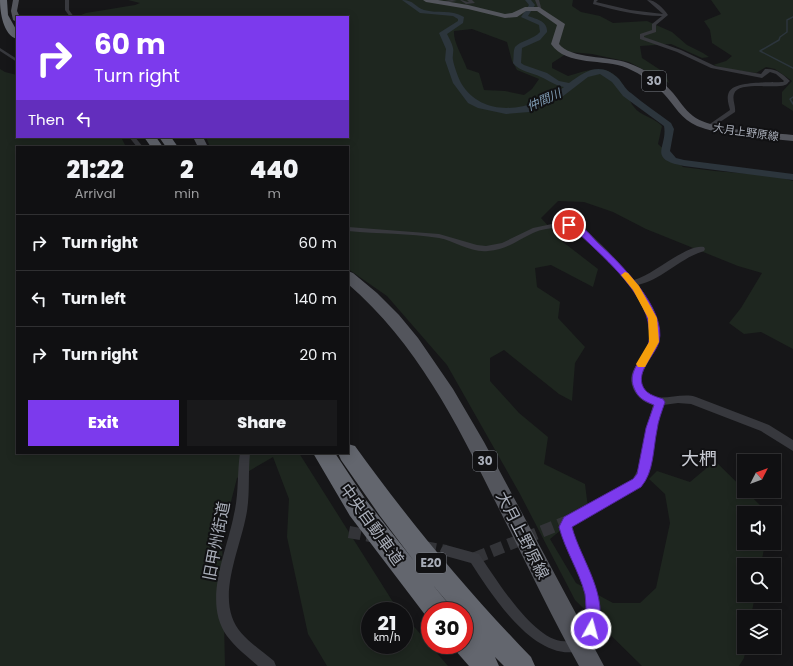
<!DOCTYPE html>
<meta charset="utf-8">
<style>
:root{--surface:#101012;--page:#19191b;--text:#f1f3f6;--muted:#9c9d9f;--line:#303032;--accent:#7c3aed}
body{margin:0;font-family:Poppins,"Noto Sans JP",sans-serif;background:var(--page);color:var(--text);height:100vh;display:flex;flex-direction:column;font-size:15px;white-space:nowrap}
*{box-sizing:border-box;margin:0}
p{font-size:13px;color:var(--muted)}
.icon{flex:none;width:22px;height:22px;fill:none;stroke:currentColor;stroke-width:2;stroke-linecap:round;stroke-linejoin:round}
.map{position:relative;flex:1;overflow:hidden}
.details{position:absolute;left:16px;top:146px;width:333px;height:308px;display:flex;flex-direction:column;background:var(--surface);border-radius:0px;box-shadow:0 2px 10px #0003,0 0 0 1px var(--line)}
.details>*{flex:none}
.banner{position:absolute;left:16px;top:16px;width:333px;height:122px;border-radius:0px;box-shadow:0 2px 10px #0003,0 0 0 1px var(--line);background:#7c3aed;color:#fff;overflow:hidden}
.needle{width:26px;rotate:48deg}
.controls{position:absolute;left:737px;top:454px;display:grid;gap:8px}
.controls a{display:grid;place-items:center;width:44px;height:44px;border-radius:0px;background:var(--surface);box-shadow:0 2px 10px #0003,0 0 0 1px var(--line);font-size:20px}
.speed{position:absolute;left:361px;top:602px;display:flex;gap:8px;font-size:20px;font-weight:700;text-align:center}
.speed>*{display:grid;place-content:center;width:52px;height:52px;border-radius:50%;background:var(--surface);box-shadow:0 2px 10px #0003,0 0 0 1px var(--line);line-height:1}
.speed small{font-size:10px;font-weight:400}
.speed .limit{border:6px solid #d22;background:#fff;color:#111}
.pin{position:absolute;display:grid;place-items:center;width:34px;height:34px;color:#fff;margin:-17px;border:2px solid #fff;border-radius:50%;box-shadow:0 1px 4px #0007}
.me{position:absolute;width:44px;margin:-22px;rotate:7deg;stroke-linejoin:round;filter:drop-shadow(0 0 3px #0008)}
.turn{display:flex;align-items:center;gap:14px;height:84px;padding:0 12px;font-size:18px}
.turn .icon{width:52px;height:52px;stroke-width:2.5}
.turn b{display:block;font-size:28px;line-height:34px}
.then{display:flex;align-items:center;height:38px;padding:0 12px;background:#0003;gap:8px;font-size:15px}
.eta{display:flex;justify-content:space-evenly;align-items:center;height:68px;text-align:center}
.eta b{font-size:24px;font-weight:800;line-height:28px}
.primary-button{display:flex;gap:8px;margin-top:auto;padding:8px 12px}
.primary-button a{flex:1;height:46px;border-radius:0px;background:var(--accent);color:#fff;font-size:16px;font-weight:800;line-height:46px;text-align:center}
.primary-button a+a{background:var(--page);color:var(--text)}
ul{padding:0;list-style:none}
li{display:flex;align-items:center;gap:12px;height:56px;padding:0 12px;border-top:1px solid var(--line)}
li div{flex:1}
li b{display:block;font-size:15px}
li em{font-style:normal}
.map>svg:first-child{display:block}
</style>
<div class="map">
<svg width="793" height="666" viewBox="0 0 793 666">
<rect width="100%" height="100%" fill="#161618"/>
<path fill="#1e261f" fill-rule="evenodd" d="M128 0H573L572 6 581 12 600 16 613 23 647 21 672 32 687 45 703 53 709 57 702 58 671 44 640 46 642 58 665 73 669 83 629 62 592 54 569 52 552 63V68L568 76C595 68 611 62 626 90 629 96 630 103 634 107 639 115 655 118 662 126L658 144 683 167 715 171 776 176 793 181V349L761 332 744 334 729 323 741 308 762 273 738 266 646 229 613 212 584 202 558 201 541 218 563 242 598 269 593 287 551 265 535 268 537 287 560 302 558 318 585 347 575 363 572 401 559 394 504 350 490 358V381L519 413 548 437 544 464 585 484 588 508 550 539 576 583 613 603H640L656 588 670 523 665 494 649 479 657 471 690 482 715 461 768 513H744V543H765L761 565H744V595H755L751 617H744V647H746L744 658 739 666H642L575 600 520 494 447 365 387 296 348 269V147H210L206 137H348V17H76L86 13 135 5 140 3ZM472 29 507 42 512 61 517 70 539 79 532 89 524 95 505 91 484 90 479 73 467 69C463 57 453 42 454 31Z
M711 0H793V111L782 104V92L792 81 775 69 766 67 756 73 726 69 713 65 726 61 732 56 712 43 710 30 704 21 721 14Z
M0 69 5 72 17 75V137H121L126 147H17V453H299L393 602 400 611H370V645H404V615L448 666H327L308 634 287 537 289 499 273 457 237 478 222 537 225 666H0Z"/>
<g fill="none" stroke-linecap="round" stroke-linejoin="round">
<path stroke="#2c353c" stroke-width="1.5" d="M793 17 787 20V32L780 37 779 40 760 51 793 68
M793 97 790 99 793 104"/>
<path fill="#2c353c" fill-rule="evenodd" d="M402 0C414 0 415 7 424 10 438 14 450 9 464 17L463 23 447 34C449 38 452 43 453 48 454 52 452 56 453 60 454 66 458 77 461 83 484 121 534 110 564 87 554 85 550 81 541 77 531 72 520 72 513 63 514 58 513 51 515 47 520 41 534 39 540 32L539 25 521 17 529 5 525 0H531L535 5 528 16C536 19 548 21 547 32L540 40 522 48 521 63 524 65 547 73 559 81 569 83C586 70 601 61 619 79 623 84 626 90 631 93 644 104 658 113 671 123L674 129 670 151 676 158 684 160 793 174V180L684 166C646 159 668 147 664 126L623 96 612 82 600 74 588 77 562 97 529 112 506 114 478 108 468 103 453 83 445 60 446 49 439 33 458 21V19L453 16 420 13Z"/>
<path stroke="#333438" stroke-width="12" stroke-dasharray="12 6" stroke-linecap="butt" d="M349 532 376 537
M424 547 446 551
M475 558 568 521"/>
<path fill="#37383d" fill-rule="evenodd" d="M65 0H69V10L74 17H70L65 10Z
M452 0 457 1 440 3 438 2Z
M460 0C463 0 466 2 469 2L467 0H472L475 3 466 4Z
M535 0H539L542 11 539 10Z
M594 0H598L596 2 630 10 663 14 647 0C656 0 663 8 668 15L656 25V32L644 36V37L681 50 715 66 761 74 765 69C776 68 783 74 790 81 788 82 787 85 785 85 775 89 738 81 734 94 732 100 736 106 735 112L711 128H707V126L730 110C729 105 726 98 729 92 735 80 771 83 783 82L784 81 776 74 770 72 762 78 711 68 677 52 640 39V34L652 30V24L662 16C638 16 615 10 593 4Z
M0 48 17 59V62L0 51Z
M129 137H135L143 147H137Z
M552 224C559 223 567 222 574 224 589 228 623 267 634 280 654 275 687 243 704 247L705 249 704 251C680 258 663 279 638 285 649 299 661 319 659 338 658 356 626 380 650 395 661 402 682 392 696 397L769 425 793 440V451L761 431 691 404 678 403 663 405C661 413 658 421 656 430 653 450 653 469 641 487L572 525 571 527C580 554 597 579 600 607 601 621 598 643 583 650 536 666 492 595 471 563L442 555 440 551 442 547 446 545 479 554C494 576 537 647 568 641 572 640 576 640 579 637 589 627 587 609 585 596 580 572 567 550 559 527L564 517 633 479 640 465 646 430 653 405C643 402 635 396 632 385 627 368 648 355 650 338 655 305 616 269 595 248 589 242 580 231 572 228 568 227 563 228 560 228 551 228 541 229 533 233 518 240 506 250 488 251 471 253 455 241 439 238 409 233 378 234 348 231V227L439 234 477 245 486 246 502 243 533 228Z
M240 453H250C248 472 250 492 247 511 242 543 221 586 232 617 238 636 260 649 274 661L276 666H258C248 657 236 648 227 636 202 601 227 552 234 514 239 494 237 473 240 453Z"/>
<path fill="#53555c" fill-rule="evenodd" d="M13 0H19L17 11 20 17H17V22L13 20 11 11Z
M423 0H438L468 5 505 14 512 13 525 7H539L565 24 559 44C570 59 610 56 628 63 645 69 661 79 673 93 679 100 684 109 693 116 713 131 767 132 793 135V141C761 138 727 137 697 126 681 119 675 106 664 94 654 83 641 74 627 68 604 58 567 67 551 44L557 25 537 11H526L517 17 505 18 468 9 426 2Z
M193 137H203L208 147H198Z
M348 271 353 273 377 293 399 315 418 338 453 389 484 442 604 666H579C549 612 523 556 495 501 456 421 416 343 348 284Z"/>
<path fill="#63666e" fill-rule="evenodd" d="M0 0H7L8 15 17 31V39C3 35 0 12 0 0Z
M144 137H156L163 147H151Z
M159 137H171L178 147H166Z
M348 444 355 446C409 521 467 591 531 657L535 666H504L495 657 499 666H469L455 650 453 645H464V628L473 632 464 622V611H455L432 584 447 602 450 611H430L429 620 350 516 313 453H335L366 500 414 561 380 516 341 460 338 453H348Z"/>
</g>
<path fill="#7c3aed" stroke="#51269a" d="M569 223C572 224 577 225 581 227 587 230 593 238 598 243 620 263 667 309 659 342 655 355 638 369 642 384 645 394 654 396 663 399L665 402C662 411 658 421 657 430 653 449 654 472 641 487L572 527C581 561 611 597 596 634L591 636 586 634C584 628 586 625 586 619 586 611 586 602 585 594 579 571 565 550 559 527L564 517 633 479 637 474 646 428 654 405C644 401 638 398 634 388 626 369 647 357 649 341 650 337 650 332 649 328 646 292 600 254 575 230L566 227V224Z"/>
<path fill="#f59e0b" d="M625 272 628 273 639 286 657 318 659 342 645 367H638L636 364 649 342 648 318 633 290 621 275Z"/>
<g text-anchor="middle" stroke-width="4" stroke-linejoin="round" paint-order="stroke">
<g font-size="11" fill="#a8adb8" stroke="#111113">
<text transform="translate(746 132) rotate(8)" y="4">大月上野原線</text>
</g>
<g fill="#111113" stroke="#7b7e86" stroke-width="1">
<rect x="642" y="71" width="24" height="20" rx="3"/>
<rect x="473" y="451" width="24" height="20" rx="3"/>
<rect x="416" y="553" width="30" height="20" rx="3"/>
</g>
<g font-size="12" font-weight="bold" fill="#a8adb8">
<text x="654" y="85">30</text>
<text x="485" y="465">30</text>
<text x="431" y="567">E20</text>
</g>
<g font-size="12" font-style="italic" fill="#7f9bb3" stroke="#111113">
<text transform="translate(544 100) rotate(-24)" y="4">仲間川</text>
</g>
<g font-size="16" fill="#a8adb8" stroke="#111113">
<text transform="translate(372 524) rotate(54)" y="6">中央自動車道</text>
<text transform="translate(523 535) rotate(63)" y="6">大月上野原線</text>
<text transform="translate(216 541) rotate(-79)" y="6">旧甲州街道</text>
</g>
<g font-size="18" fill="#c9ccd4" stroke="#111113">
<text x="699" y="465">大椚</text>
</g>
</g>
</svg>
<div class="controls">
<a><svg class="needle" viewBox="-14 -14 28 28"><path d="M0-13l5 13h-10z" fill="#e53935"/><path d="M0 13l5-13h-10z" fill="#9c9d9f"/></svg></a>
<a><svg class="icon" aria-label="sound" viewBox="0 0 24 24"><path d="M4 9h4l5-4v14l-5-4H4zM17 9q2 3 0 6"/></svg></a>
<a><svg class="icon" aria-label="search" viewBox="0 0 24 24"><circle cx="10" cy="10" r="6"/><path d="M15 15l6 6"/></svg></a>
<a><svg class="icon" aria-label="layers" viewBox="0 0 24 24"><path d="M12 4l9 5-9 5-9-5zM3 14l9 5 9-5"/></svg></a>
</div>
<div class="speed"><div>21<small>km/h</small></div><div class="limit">30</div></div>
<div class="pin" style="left:569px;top:225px;background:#d93025"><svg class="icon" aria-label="arrive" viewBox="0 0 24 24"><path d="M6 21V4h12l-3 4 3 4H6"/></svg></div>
<svg class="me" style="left:591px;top:629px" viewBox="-20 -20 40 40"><circle r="17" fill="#7c3aed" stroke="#fff" stroke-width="3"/><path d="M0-11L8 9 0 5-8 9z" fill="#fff"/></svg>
<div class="banner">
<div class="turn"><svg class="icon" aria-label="right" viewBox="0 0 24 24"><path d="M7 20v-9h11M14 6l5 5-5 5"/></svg><div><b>60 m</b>Turn right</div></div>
<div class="then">Then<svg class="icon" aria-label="left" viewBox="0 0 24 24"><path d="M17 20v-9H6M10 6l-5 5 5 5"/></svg></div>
</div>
<section class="details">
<div class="eta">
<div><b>21:22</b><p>Arrival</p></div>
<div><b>2</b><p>min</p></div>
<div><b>440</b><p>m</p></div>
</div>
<ul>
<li><svg class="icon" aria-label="right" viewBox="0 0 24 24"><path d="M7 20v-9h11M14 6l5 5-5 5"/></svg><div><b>Turn right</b></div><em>60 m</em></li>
<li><svg class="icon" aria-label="left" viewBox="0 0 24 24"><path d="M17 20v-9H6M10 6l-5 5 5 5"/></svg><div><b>Turn left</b></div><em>140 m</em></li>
<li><svg class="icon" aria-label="right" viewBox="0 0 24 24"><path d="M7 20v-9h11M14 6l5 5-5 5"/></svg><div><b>Turn right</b></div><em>20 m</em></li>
</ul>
<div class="primary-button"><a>Exit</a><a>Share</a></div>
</section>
</div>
